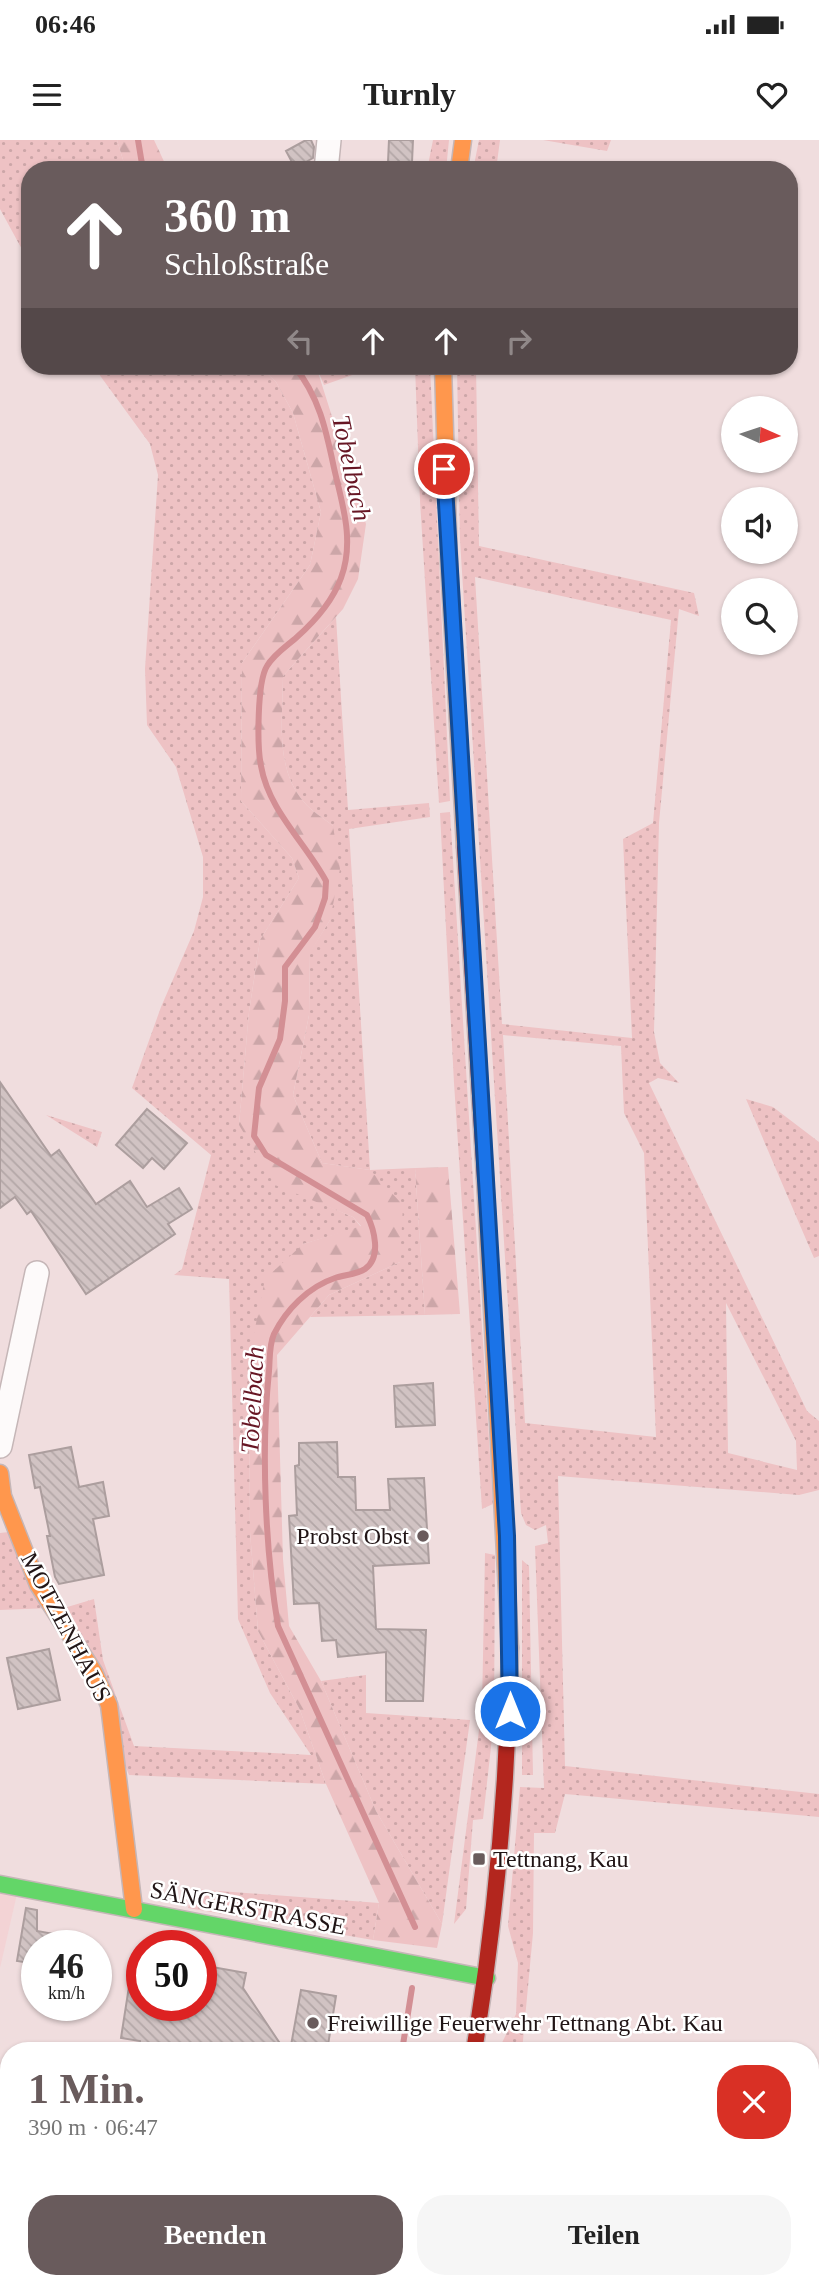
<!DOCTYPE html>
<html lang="de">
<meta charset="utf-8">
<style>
:root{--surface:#fff;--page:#f6f6f6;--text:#222;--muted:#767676;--accent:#695b5c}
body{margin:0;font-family:"Times New Roman",serif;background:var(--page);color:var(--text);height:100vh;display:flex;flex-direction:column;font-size:26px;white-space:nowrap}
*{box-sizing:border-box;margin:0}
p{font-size:23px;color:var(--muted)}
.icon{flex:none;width:38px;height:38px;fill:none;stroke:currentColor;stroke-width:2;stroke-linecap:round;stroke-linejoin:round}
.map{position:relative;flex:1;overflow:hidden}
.details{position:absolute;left:0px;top:1902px;width:819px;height:247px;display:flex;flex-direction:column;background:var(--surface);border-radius:28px 28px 0 0;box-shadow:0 2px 5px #0004}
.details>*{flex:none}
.top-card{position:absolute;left:21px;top:21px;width:777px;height:214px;border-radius:28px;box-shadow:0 2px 5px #0004;background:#695b5c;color:#fff;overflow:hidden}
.needle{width:46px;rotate:93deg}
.buttons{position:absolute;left:721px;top:256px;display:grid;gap:14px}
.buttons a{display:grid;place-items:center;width:77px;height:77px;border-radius:50%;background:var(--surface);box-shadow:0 2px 5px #0004;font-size:35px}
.speed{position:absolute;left:21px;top:1790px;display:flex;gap:14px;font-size:35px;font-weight:700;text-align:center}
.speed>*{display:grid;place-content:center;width:91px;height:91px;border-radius:50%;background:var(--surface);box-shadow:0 2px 5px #0004;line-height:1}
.speed small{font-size:18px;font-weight:400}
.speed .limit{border:10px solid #d22;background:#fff;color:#111}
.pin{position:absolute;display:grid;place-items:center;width:60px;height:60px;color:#fff;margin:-30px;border:4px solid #fff;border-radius:50%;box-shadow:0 2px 7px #0007}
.me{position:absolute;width:77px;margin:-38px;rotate:0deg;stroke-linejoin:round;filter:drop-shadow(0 0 5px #0008)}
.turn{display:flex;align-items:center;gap:24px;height:147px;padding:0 28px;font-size:32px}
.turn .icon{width:91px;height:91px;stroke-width:2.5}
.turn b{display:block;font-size:49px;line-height:60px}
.lanes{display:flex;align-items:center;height:66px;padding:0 28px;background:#0003;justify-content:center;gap:35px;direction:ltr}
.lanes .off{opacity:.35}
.round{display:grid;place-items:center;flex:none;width:74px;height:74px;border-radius:28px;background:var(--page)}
.overview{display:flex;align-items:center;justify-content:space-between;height:119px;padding:0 28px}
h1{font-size:42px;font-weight:800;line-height:52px;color:var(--accent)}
.button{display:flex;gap:14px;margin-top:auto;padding:14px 28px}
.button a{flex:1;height:80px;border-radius:28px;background:var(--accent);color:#fff;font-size:28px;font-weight:800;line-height:80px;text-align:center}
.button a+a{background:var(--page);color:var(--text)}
.status{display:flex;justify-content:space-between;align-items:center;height:49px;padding:0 35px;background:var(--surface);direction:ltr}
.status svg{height:19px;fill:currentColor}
header{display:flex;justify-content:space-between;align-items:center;height:91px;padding:0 28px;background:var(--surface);font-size:32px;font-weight:800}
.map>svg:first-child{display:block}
</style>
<div class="status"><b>06:46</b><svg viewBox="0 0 49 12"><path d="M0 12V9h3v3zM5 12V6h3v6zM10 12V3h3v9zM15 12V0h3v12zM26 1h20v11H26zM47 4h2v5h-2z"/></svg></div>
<header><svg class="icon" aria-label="menu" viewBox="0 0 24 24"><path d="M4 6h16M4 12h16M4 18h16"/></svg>Turnly<svg class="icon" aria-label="heart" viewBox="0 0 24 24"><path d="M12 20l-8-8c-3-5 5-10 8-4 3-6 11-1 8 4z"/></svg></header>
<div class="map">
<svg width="819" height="2148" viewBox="0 0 819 2148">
<defs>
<pattern id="grass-dots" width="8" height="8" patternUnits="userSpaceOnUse" patternTransform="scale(1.75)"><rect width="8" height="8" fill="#eec2c4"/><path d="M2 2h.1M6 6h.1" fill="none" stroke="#cca6a8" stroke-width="1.8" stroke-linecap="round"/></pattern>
<pattern id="forest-firs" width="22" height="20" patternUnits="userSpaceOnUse" patternTransform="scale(1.75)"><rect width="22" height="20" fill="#eec2c4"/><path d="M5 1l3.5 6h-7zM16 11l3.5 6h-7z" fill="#cca6a8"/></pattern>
<pattern id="building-back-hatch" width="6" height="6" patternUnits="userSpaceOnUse" patternTransform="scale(1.75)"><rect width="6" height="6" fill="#d1c3c3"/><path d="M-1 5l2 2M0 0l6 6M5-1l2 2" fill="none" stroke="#b3a7a7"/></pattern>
</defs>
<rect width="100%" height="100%" fill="#f0ddde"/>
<path fill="#f3d3d5" d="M0 1751 17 1754 0 1828Z"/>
<path fill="url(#grass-dots)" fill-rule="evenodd" d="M0 0H117L126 30H30V124L0 69Z
M433 0H449L446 30H427Z
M479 0H500L496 30H473Z
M543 0H611L607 11Z
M93 226H259L276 242 293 273 321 372 310 425 242 523 241 661 292 718 299 738 260 800 249 872 239 985 318 1062 353 1077 361 1087 303 1104 249 1218 250 1392 258 1491 300 1570 326 1644 129 1635 64 1468 94 1459 103 1520 134 1606 311 1615 270 1553 238 1479 229 1139 174 1135 182 1129 211 1015 132 948 161 867 194 791 203 757V717L176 627 147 585 145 529 158 335 150 304Z
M316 226H378L324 245Z
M415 226H430L450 661 439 663 420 361Z
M457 226H476L479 406 694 453 699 476 679 469 659 683 654 892 660 923 679 943 658 938 649 943 807 1271 819 1281V1350L799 1355 558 1336 565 1626 819 1654V1677L565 1654 555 1693H534L533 1793 522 1911H498L516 1874 518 1823 508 1786 520 1647 544 1648 535 1406 548 1403 546 1385 535 1390 526 1385 521 1373 460 400ZM475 437 671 480 653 683 623 699 632 898 502 884ZM503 895 621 906 624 973 644 1013 656 1297 525 1283ZM726 1163 796 1301 797 1330 728 1313Z
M336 477 348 670 429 663 430 677 349 689 370 1030 415 1028 425 1175 310 1177 329 1155 400 1122 370 1030 322 1023 293 955 309 875 310 812 330 780 333 686C324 678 311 671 304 662 274 627 283 578 283 536Z
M450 672 493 1364 482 1369 454 943 440 673Z
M746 959 773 967 819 1002V1116L814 1118Z
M46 975 102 992 97 1007Z
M17 1391 50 1468 0 1470V1393Z
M485 1413 495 1415 494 1580 483 1679 473 1680 466 1769 454 1784 482 1567Z
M522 1420 529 1426 533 1635H522Z
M366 1535V1573L470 1580 442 1784 376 1671 321 1541Z
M193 1749 379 1763 373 1800 188 1768Z"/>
<path fill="url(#forest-firs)" d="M117 0H154L168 30H126Z
M259 226H316L366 384 358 439 343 469 283 536C283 578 274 627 304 662 311 671 324 678 333 686L340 729 330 780 310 813 309 875 293 955 322 1023 370 1030 403 1065 400 1122 329 1155 277 1215 283 1419 289 1486 321 1541 376 1671 442 1784 437 1808 373 1800 379 1763 326 1644 300 1570 258 1491 250 1392 249 1218 265 1139 303 1104 361 1086 353 1077 275 1045 239 985 249 872 260 800 299 738 292 718 241 661 242 523 310 425 321 372 293 273 276 242Z
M448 1027 460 1174 425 1175 415 1028Z"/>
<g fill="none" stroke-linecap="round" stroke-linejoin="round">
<path stroke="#d38f94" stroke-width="6" d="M138 0 143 30
M294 226C319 256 326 290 334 328 342 364 355 400 341 438 333 460 315 481 297 497 287 506 274 514 267 526 257 542 257 607 261 626 269 671 305 702 326 741L325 758 315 787 285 827V861L280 899 259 948 254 996 266 1015 367 1075C374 1089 382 1117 365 1129 358 1134 344 1135 335 1138 308 1147 286 1170 274 1194 269 1205 270 1219 269 1231 261 1309 265 1408 278 1486L415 1787
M388 1911 403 1904
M402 1911 412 1848
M0 2066 9 2055"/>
</g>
<path fill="url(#building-back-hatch)" stroke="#ac9e9e" stroke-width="2" d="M306 0H311L314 7 313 18 295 28 286 11Z
M389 0H413L412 22H388Z
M0 942 51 1016 59 1010 96 1064 130 1041 147 1067 179 1048 192 1069 168 1084 175 1094 86 1154 31 1071 27 1074 15 1057 0 1068Z
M147 969 187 1003 164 1029 152 1018 143 1028 116 1005Z
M433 1243 435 1285 396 1287 394 1246Z
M337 1302 338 1337H355L356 1370H390L388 1339 424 1338 429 1423 373 1426 376 1489 426 1490 423 1561H386V1512L338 1517 336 1500 322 1501 319 1463 294 1464 289 1376 297 1375 295 1326 299 1325V1303Z
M71 1307 79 1347 103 1342 109 1376 93 1379 104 1435 59 1444 55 1437 47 1396H50L40 1347 35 1348 29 1315Z
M49 1509 60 1560 18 1569 7 1518Z
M26 1768 37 1770V1791L71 1797 70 1806H37V1824L17 1821Z
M201 1825 246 1833 243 1848 283 1908 253 1904 252 1911H139L140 1901 121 1898 132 1827H142V1866H201Z
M301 1850 336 1856 327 1911H290Z"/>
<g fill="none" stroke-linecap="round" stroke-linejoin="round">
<defs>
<path id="street" d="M326 30 329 0
M0 1306 37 1133
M0 2108 9 2114
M52 2140 64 2148"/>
<path id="fast" d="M0 1744 487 1838
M414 2148 416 2140"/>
<path id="slow" d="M459 30 463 0
M443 226 449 424 465 707
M485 1038 510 1508
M0 1333 3 1356 38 1445 94 1532 109 1565 134 1769"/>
<path id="jam" d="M465 707 485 1038
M474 1911C496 1777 508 1643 510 1508"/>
</defs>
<use href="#street" stroke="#c5b6b7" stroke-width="26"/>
<use href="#fast" stroke="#c5b6b7" stroke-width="19"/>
<use href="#slow" stroke="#c5b6b7" stroke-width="19"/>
<use href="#jam" stroke="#c5b6b7" stroke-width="19"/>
<use href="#street" stroke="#fdfafa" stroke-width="23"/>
<use href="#fast" stroke="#63d668" stroke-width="16"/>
<use href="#slow" stroke="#ff974d" stroke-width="16"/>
<use href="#jam" stroke="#b3261e" stroke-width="16"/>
</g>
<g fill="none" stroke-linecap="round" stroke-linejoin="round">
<defs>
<path id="route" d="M444 329 507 1396 510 1571"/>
</defs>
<use href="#route" stroke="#114b97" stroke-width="18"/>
<use href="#route" stroke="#1a73e8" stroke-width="12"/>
</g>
<g fill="#695b5c" stroke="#fff" stroke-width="2.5">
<circle cx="423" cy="1396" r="7"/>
<rect x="472" y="1712" width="14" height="14" rx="3.5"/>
<circle cx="313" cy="1883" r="7"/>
</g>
<g text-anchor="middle" stroke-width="5" stroke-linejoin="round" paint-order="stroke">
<g font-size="24" fill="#211516" stroke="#fff" text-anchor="start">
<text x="409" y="1404" text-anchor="end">Probst Obst</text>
<text x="493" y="1727">Tettnang, Kau</text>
<text x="327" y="1891">Freiwillige Feuerwehr Tettnang Abt. Kau</text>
</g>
<g font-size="24" fill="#211516" stroke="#fff">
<text transform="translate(66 1487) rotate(62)" y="8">MOTZENHAUS</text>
<text transform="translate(248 1768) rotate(11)" y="8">SÄNGERSTRASSE</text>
</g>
<g font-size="26" font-style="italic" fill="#671624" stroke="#fff">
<text transform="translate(352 328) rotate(78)" y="9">Tobelbach</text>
<text transform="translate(252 1260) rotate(-87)" y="9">Tobelbach</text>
</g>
</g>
</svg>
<div class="buttons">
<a><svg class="needle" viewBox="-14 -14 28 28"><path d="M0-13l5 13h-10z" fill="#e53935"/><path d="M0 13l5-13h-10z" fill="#767676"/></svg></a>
<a><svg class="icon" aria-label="sound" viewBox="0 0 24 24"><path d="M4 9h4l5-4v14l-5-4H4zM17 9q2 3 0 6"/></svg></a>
<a><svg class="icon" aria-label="search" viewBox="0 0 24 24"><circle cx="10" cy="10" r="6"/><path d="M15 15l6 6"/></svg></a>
</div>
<div class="speed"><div>46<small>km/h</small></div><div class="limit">50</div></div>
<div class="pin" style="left:444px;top:329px;background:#d93025"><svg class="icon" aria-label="arrive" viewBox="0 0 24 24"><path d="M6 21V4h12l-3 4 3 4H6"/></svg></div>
<svg class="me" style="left:510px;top:1571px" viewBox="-20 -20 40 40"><circle r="17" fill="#1a73e8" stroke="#fff" stroke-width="3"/><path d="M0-11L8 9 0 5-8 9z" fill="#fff"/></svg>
<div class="top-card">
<div class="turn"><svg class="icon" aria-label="ahead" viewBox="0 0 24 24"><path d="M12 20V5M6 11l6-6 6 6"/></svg><div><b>360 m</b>Schloßstraße</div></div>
<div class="lanes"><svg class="icon off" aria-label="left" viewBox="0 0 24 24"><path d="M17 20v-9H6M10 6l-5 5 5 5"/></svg><svg class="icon" aria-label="ahead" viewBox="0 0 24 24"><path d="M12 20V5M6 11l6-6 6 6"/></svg><svg class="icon" aria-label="ahead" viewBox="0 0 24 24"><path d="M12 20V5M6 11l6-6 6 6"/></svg><svg class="icon off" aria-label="right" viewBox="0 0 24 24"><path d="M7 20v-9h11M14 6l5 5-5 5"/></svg></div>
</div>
<section class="details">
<div class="overview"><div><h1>1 Min.</h1><p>390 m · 06:47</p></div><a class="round" style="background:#d93025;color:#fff"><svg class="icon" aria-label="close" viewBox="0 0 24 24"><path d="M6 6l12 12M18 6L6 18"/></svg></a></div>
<div class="button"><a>Beenden</a><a>Teilen</a></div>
</section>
</div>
